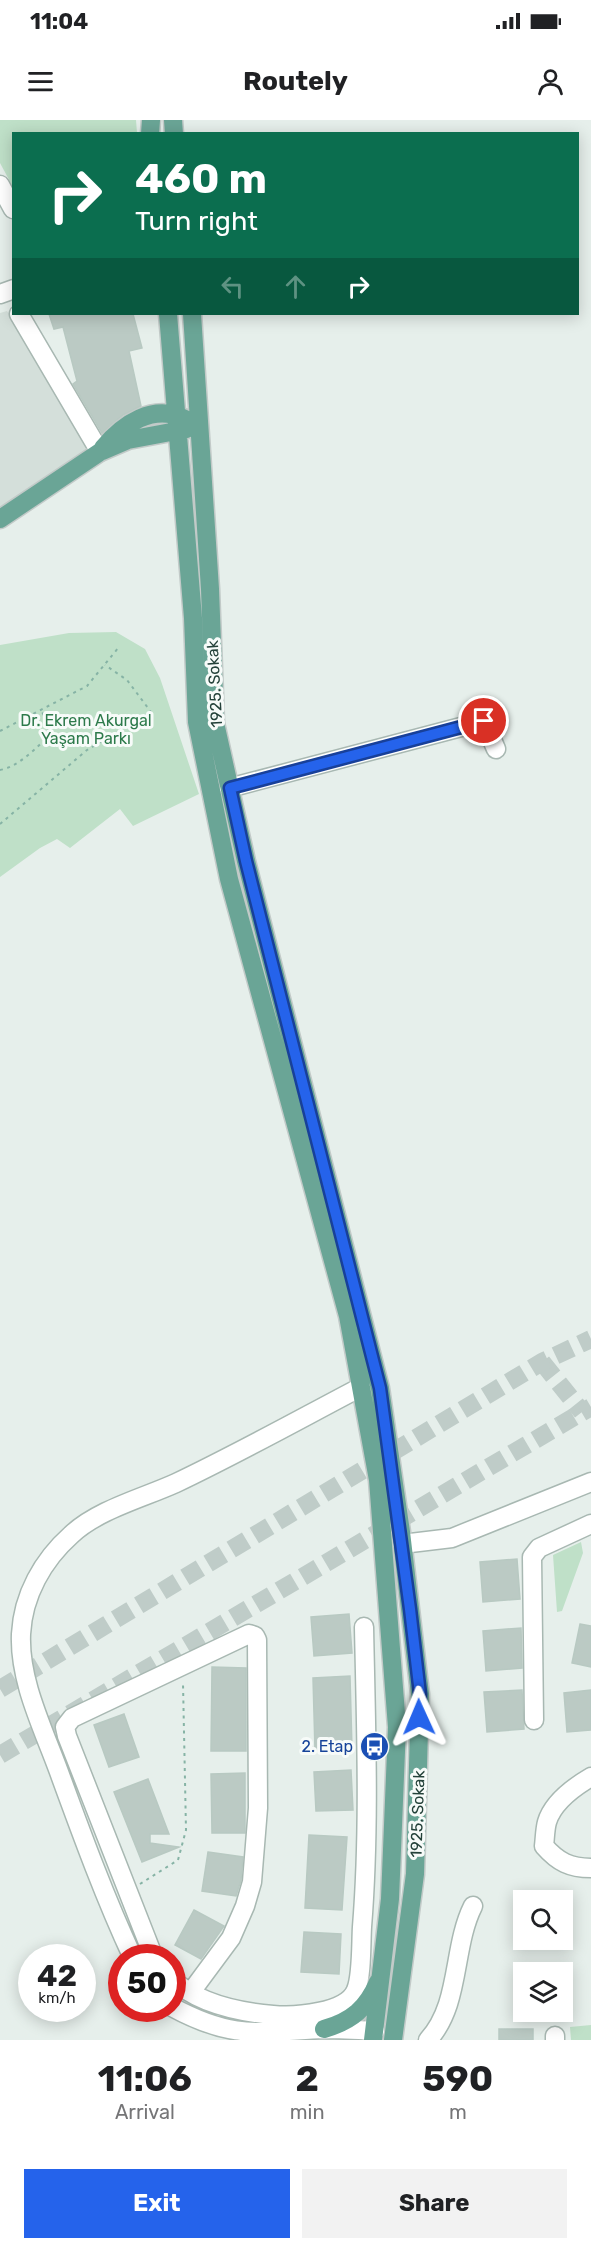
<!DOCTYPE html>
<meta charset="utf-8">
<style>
:root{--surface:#fff;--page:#f2f2f2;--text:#202124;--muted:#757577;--accent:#2563eb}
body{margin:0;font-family:Rubik,sans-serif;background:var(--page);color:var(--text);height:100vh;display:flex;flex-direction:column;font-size:22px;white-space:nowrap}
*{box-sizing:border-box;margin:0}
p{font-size:20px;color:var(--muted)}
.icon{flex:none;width:33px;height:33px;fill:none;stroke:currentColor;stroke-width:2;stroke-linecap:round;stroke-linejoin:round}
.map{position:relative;height:1920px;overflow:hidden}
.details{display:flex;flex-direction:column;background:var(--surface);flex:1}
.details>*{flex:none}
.top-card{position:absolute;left:12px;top:12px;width:567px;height:183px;border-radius:0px;box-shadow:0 3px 15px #0003;background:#0b6e4f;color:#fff;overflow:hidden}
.fabs{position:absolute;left:513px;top:1770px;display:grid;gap:12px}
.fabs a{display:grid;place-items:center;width:60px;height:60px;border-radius:0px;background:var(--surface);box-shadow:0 3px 15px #0003;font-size:30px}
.speed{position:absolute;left:18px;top:1824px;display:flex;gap:12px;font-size:30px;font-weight:700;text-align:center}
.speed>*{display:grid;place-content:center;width:78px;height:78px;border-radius:50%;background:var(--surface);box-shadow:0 3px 15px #0003;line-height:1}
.speed small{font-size:15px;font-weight:400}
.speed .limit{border:9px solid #d22;background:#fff;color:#111}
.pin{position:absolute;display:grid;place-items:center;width:51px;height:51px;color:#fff;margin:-26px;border:3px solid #fff;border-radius:50%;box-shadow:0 2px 6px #0007}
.me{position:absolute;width:66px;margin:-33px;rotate:359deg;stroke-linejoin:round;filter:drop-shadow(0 0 4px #0008)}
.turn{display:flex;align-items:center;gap:21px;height:126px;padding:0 24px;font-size:27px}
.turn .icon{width:78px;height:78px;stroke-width:2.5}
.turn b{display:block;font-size:42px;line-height:51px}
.lanes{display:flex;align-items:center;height:57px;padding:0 24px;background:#0003;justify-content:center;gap:30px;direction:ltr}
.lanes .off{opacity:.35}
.eta{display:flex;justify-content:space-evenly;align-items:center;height:102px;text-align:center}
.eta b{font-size:36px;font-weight:700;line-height:42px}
.primary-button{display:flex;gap:12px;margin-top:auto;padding:12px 24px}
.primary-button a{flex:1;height:69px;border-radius:0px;background:var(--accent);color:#fff;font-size:24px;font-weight:700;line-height:69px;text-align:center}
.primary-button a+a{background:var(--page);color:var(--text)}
.status{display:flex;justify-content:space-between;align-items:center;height:42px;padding:0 30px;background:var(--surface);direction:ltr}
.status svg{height:16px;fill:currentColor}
header{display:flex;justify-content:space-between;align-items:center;height:78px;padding:0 24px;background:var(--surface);font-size:27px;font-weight:700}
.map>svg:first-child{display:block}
</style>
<div class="status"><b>11:04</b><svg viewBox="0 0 49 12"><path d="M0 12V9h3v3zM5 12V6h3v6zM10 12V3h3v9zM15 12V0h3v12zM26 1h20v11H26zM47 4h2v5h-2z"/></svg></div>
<header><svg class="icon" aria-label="menu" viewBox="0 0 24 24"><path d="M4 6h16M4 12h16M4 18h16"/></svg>Routely<svg class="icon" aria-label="person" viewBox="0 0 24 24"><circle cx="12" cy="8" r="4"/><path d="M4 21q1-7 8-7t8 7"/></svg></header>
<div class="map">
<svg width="591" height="1920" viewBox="0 0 591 1920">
<rect width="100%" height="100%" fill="#e6efeb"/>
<path fill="#d4dfda" d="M7 191 95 326 0 393V193Z"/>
<path fill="#bfe0c8" d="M0 0H136L137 13 14 14 13 67 0 43Z
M116 512 145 529 160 558 199 674 133 706 120 689 70 728 57 719 40 728 0 757V525L69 513Z
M581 1422 583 1433 562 1491 557 1492 553 1435Z
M591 1905V1920H571L570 1907Z"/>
<path fill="#bbcac4" stroke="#b8c9c2" stroke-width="1.5" d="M49 194H133L142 228 129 231 141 286 123 295 102 313 73 264 77 261 63 207 54 209Z
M517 1439 520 1479 483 1482 480 1442Z
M349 1494 352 1533 314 1536 311 1497Z
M580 1504 591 1506V1547L572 1543Z
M521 1508 522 1548 486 1551 483 1511Z
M212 1547 246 1548V1631H211Z
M350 1556 352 1629 315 1630 313 1558Z
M522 1570 524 1609 487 1612 484 1572Z
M591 1570V1610L567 1612 564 1573Z
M124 1594 139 1637 109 1647 94 1605Z
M351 1650 353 1690 316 1691 314 1652Z
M245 1653V1713H212L211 1654Z
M148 1659 169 1714H150V1723L179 1727 142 1742 114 1672Z
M309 1715 347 1717 342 1790 305 1788Z
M208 1732 243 1737 241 1760 236 1776 202 1771Z
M194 1790 224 1806 201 1839 175 1825Z
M304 1812 341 1814 339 1854 301 1852Z
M499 1909H533V1920H499Z"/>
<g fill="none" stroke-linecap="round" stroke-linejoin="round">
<path stroke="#bfccc8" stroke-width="18" stroke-dasharray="18 9" stroke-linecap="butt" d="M542 1242 582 1292"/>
<path stroke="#bfccc8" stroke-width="18" stroke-dasharray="18 9" stroke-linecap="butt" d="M0 1569 542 1242 591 1219
M0 1635 591 1287"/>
<defs>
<path id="minor" d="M0 65 13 89
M0 174 14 169
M19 194 100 332
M229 668 484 601 496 629
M402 1424 452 1418 591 1362
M534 1600 532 1437 539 1428 591 1404
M591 1657C574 1667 553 1682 547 1702 545 1709 545 1718 544 1726 558 1742 570 1748 591 1748
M133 1838C105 1778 82 1715 59 1652 43 1608 19 1561 21 1514 23 1475 43 1440 71 1415 97 1390 143 1378 176 1363 239 1333 300 1299 361 1267
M154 1838 67 1616 65 1607 72 1598 249 1514 255 1516 257 1520 258 1688 252 1762 245 1786 231 1818 191 1872
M172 1859C198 1884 239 1892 273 1895 295 1897 347 1893 356 1870 362 1856 361 1823 362 1807 370 1707 366 1607 364 1507
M172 1887C233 1920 258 1912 324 1909 341 1909 358 1910 375 1911
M428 1920C461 1884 452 1828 473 1786
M555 1920V1916"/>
<path id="major" d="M173 0 174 14
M150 14 151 0
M168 194 193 498 197 602 229 759 348 1196 378 1360 397 1607 390 1779 373 1920
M192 194 210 469 215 603 246 741 380 1268 401 1412 420 1574 415 1754 393 1920
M103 328C123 304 153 283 185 299
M0 399 100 332 128 320 187 309
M324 1909C352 1901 367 1888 378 1862"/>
</defs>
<use href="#minor" stroke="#a8b8b2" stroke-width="21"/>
<use href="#major" stroke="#c2cac8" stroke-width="21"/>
<path stroke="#86b3a5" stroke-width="2" stroke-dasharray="3 4.5" stroke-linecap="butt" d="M0 611 87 566 119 527
M0 650C18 647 38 627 50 614L42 591
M0 704 87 630 151 592 127 560 105 545
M140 1764 178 1740 186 1710 183 1563"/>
<use href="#minor" stroke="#fff" stroke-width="18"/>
<use href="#major" stroke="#6aa596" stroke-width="18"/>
</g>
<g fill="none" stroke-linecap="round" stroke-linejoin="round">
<defs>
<path id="route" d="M419 1597 420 1574 410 1489 380 1268 246 741 230 668 484 601"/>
</defs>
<use href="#route" stroke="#184099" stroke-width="15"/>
<use href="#route" stroke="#2563eb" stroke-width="10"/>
</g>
<defs>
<symbol id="bus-disc" viewBox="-11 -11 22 22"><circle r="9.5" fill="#1a4fb4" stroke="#f7fbf9"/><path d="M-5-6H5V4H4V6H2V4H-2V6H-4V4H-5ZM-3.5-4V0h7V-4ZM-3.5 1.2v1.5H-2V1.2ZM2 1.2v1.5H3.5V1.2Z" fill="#fff"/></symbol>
</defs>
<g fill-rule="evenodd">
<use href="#bus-disc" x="358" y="1610" width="33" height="33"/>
</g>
<g text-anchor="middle" stroke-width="6" stroke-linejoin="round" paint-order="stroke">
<g font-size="16" fill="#24423a" stroke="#f7fbf9">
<text transform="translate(214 564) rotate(-93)" y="6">1925. Sokak</text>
<text transform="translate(417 1694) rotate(-88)" y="6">1925. Sokak</text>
</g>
<g font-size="16" fill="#2d7a4b" stroke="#f7fbf9">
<text x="86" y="606">Dr. Ekrem Akurgal<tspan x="86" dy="18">Yaşam Parkı</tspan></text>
</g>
<g font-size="16" fill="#164399" stroke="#f7fbf9" text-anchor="end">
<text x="353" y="1632">2. Etap</text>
</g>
</g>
</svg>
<div class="fabs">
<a><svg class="icon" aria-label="search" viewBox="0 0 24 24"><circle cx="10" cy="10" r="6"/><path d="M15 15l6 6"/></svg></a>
<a><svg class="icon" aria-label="layers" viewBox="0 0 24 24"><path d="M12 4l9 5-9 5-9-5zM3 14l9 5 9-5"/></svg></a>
</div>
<div class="speed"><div>42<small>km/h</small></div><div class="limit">50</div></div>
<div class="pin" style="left:484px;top:601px;background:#d93025"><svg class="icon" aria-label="arrive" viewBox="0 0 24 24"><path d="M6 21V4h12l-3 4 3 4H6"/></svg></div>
<svg class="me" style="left:419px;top:1597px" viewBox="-20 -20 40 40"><path d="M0-17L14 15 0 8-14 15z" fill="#2563eb" stroke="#fff" stroke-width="4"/></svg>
<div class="top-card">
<div class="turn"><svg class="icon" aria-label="right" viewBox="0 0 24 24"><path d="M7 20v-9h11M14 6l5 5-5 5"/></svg><div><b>460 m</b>Turn right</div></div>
<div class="lanes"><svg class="icon off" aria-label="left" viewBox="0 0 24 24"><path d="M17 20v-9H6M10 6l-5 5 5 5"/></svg><svg class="icon off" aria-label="ahead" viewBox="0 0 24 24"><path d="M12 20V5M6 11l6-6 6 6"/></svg><svg class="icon" aria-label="right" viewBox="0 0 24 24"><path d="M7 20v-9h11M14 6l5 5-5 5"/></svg></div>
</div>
</div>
<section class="details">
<div class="eta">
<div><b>11:06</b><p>Arrival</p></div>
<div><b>2</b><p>min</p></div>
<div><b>590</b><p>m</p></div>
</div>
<div class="primary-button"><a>Exit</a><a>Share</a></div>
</section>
